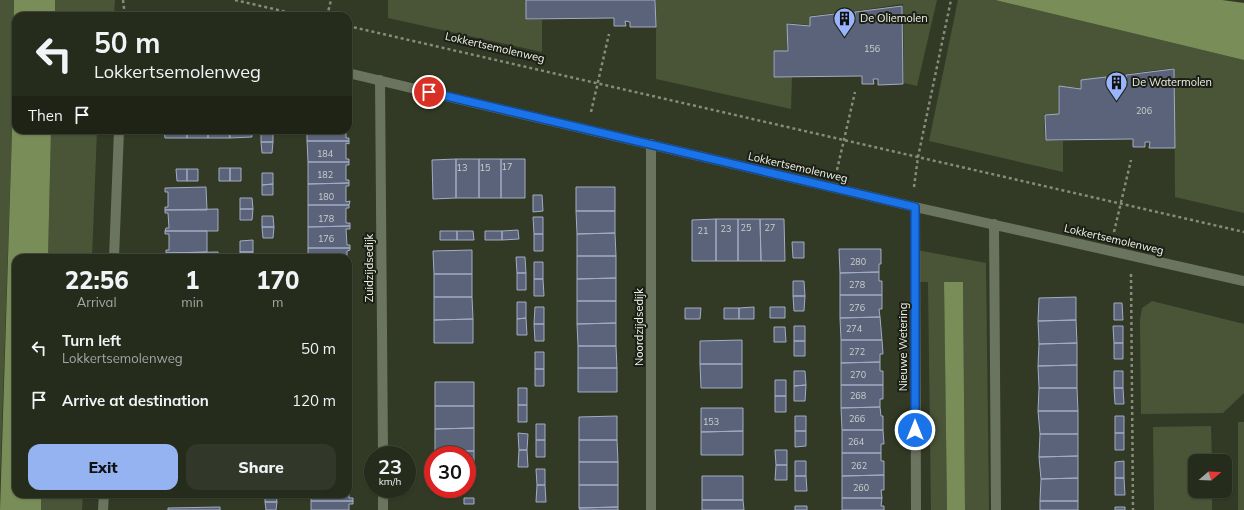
<!DOCTYPE html>
<style>
:root{--surface:#262c1c;--page:#323829;--text:#f1f3f6;--muted:#a4a7a3;--line:#42483b;--accent:#95b2f1}
body{margin:0;font-family:Mulish,sans-serif;background:var(--page);color:var(--text);height:100vh;display:flex;flex-direction:column;font-size:15px;white-space:nowrap}
*{box-sizing:border-box;margin:0}
p{font-size:13px;color:var(--muted)}
.icon{flex:none;width:22px;height:22px;fill:none;stroke:currentColor;stroke-width:2;stroke-linecap:round;stroke-linejoin:round}
.map{position:relative;flex:1;overflow:hidden}
.panel{position:absolute;left:12px;top:254px;width:340px;height:244px;display:flex;flex-direction:column;background:var(--surface);border-radius:12px;box-shadow:0 1px 3px #0004,0 0 0 1px var(--line)}
.panel>*{flex:none}
.banner{position:absolute;left:12px;top:12px;width:340px;height:122px;border-radius:12px;box-shadow:0 1px 3px #0004,0 0 0 1px var(--line);background:#262c1c;color:var(--text);overflow:hidden}
.needle{width:26px;rotate:71deg}
.controls{position:absolute;left:1188px;top:454px;display:grid;gap:8px}
.controls a{display:grid;place-items:center;width:44px;height:44px;border-radius:8px;background:var(--surface);box-shadow:0 1px 3px #0004,0 0 0 1px var(--line);font-size:20px}
.speed{position:absolute;left:364px;top:446px;display:flex;gap:8px;font-size:20px;font-weight:700;text-align:center}
.speed>*{display:grid;place-content:center;width:52px;height:52px;border-radius:50%;background:var(--surface);box-shadow:0 1px 3px #0004,0 0 0 1px var(--line);line-height:1}
.speed small{font-size:10px;font-weight:400}
.speed .limit{border:6px solid #d22;background:#fff;color:#111}
.pin{position:absolute;display:grid;place-items:center;width:34px;height:34px;color:#fff;margin:-17px;border:2px solid #fff;border-radius:50%;box-shadow:0 1px 4px #0007}
.me{position:absolute;width:44px;margin:-22px;rotate:0deg;stroke-linejoin:round;filter:drop-shadow(0 0 3px #0008)}
.turn{display:flex;align-items:center;gap:14px;height:84px;padding:0 16px;font-size:18px}
.turn .icon{width:52px;height:52px;stroke-width:2.5}
.turn b{display:block;font-size:28px;line-height:34px}
.then{display:flex;align-items:center;height:38px;padding:0 16px;background:#0003;gap:8px;font-size:15px}
.eta{display:flex;justify-content:space-evenly;align-items:center;height:68px;text-align:center}
.eta b{font-size:24px;font-weight:800;line-height:28px}
.action{display:flex;gap:8px;margin-top:auto;padding:8px 16px}
.action a{flex:1;height:46px;border-radius:12px;background:var(--accent);color:#111;font-size:16px;font-weight:800;line-height:46px;text-align:center}
.action a+a{background:var(--page);color:var(--text)}
ul{padding:0;list-style:none}
li{display:flex;align-items:center;gap:12px;height:52px;padding:0 16px}
li div{flex:1}
li b{display:block;font-size:15px}
li em{font-style:normal}
.map>svg:first-child{display:block}
</style>
<div class="map">
<svg width="1244" height="510" viewBox="0 0 1244 510">
<rect width="100%" height="100%" fill="#323a25"/>
<path fill="#4a5537" d="M0 0H14L13 101 0 484Z
M55 0H115L114 16H55Z
M388 0H526V20H542V52L388 18Z
M656 0H937L917 86 904 83 903 4 855 11V20L835 18V13L810 16V25L787 23V51H773V77H792L791 109 656 79Z
M958 0H995L1244 60V213L1175 197 1174 68 1126 74V83L1107 81 1106 77 1081 80 1080 88 1058 86V114H1044L1045 140 1063 141V172L929 141Z
M51 130H97L92 258H48Z
M917 250 986 263 989 510H965L963 282H944L947 510H931L928 282H918Z
M1152 301 1244 324V393L1223 413 1141 414 1140 320 1142 308Z
M1238 422H1244V510H1238Z
M1211 426 1212 461H1195V491H1212V510H1154L1153 427Z
M41 494H83L82 510H41Z"/>
<path fill="#798d59" d="M14 0H55V16H16V130H51L48 258H16V494H41V510H0L13 101Z
M995 0H1222L1244 3V60Z
M944 282H963L965 510H947Z"/>
<path fill="#5a6379" stroke="#a2acc4" d="M526 0H655L656 27H630V22L625 21 626 26H614V18L526 19Z
M902 6 903 84 878 85V79H873L874 84H862V76L774 77V51H788L787 24 810 26V17L835 14V18L855 20V12Z
M1174 69 1175 148H1149L1150 142H1145V147H1133V139L1046 140 1045 115 1059 114V86L1081 89V80L1106 77V81L1127 83 1126 75Z
M164 130H187V138H165Z
M187 130H208V138H187Z
M208 130H229L230 138H208Z
M229 130H251L252 137 230 138Z
M273 130V142H261V131Z
M307 130H346V138H349V141H307Z
M307 141H349V144L346 143V159H349V162H308Z
M261 142H273L272 153H262Z
M456 159H479V198H456Z
M456 159V198L433 199 432 160Z
M479 159H501V198H479Z
M501 159H525V198H501Z
M308 162H349V165H346V180H349V183L308 184Z
M219 168H230V181H219Z
M230 168H241V181H230Z
M176 169H187V181H177Z
M187 169H198V181H187Z
M262 173H273V184L262 185Z
M349 183V186H346V202L350 201 349 205H308V184Z
M273 184V195H262V185Z
M206 187 207 210H165V207H168V192H165V188Z
M576 187H615V211H576Z
M533 195H542L543 211 533 212Z
M240 198H252L253 209H240Z
M308 205H349V208H346V223H350V226L308 227Z
M218 209V231H165L166 228H169L168 213H165V210Z
M240 209H253L252 220H240Z
M576 211H615V233L577 234Z
M262 216H273L274 227H262Z
M533 217H543V234H534Z
M716 219H738V261H716Z
M716 219V261H692V220Z
M738 219H760L761 261H738Z
M760 219H784L785 261H761Z
M350 226V229H346L347 245H350V248H308V227Z
M262 227H274L273 238H263Z
M518 230 519 239 502 240V231Z
M165 231H207V252L166 253V250H169V234H165Z
M440 231H457V240H440Z
M457 231H473L474 240H457Z
M485 231H502V240H485Z
M615 233 616 256H577V234Z
M534 234H543V251H534Z
M253 240V252H240V241Z
M792 242H804V258H793Z
M308 248H350V250L347 251V258H308Z
M839 249H881V264H879V272L840 273Z
M472 250V274H434L433 251Z
M218 252 219 258H169V255L166 256V253Z
M240 252H253V258H240Z
M577 256H616V278L577 279Z
M516 257H525L526 273H517Z
M534 262H543V279H534Z
M879 272V281H882V295H840V273Z
M517 273H526V290H517Z
M434 274H472V297H434Z
M616 278V301H577V279Z
M534 279H543L544 296H534Z
M793 281H804L805 296H793Z
M840 295H882V309H879L880 317 840 318Z
M793 296H805L804 311H794Z
M434 297H472L473 319 434 320Z
M1076 297V320L1038 321 1039 298Z
M577 301H616V323L577 324Z
M517 302H526V318L517 319Z
M1114 303H1122L1123 320H1114Z
M535 307H544V324H534Z
M754 307V319H739V308Z
M770 307H785V318H770Z
M685 308H701L700 319H685Z
M724 308H739V319H724Z
M880 317 882 340H841L840 318Z
M526 318 527 335H517V319Z
M473 319V343H434V320Z
M1076 320 1077 343 1039 344 1038 321Z
M616 323V346H578L577 324Z
M534 324H544V341H535Z
M794 326H805V341H794Z
M1113 326H1123V343H1114Z
M774 327H785L786 342H774Z
M742 340V364H700V341Z
M841 340H882L883 354H880V362L841 363Z
M794 341H805V356H794Z
M1077 343V365L1038 366 1039 344Z
M1114 343H1123V359H1114Z
M578 346H616L617 368H578Z
M535 352H544V369H535Z
M880 362V371H883V385H841V363Z
M700 364H742V388H701Z
M1077 365V388H1039L1038 366Z
M578 368H617V392H578Z
M535 369H544V386H535Z
M794 371H805L806 385 794 386Z
M1114 371H1123V388H1114Z
M348 373H351V376L348 377V392H351V395H348Z
M775 380H786V396H775Z
M435 382H474V406H435Z
M806 385 805 401H794V386Z
M841 385H883V399H880V407L841 408Z
M518 388H527V405H518Z
M1039 388H1077L1078 411H1038Z
M1114 388H1123L1124 404H1115Z
M348 395H351V398H349L348 413H351V416H348Z
M775 396H786V412H775Z
M518 405H527V422H518Z
M435 406H474V428L435 429Z
M880 407 881 416H883V430H842L841 408Z
M701 408H743V431L701 432Z
M1038 411H1078V434H1040Z
M348 416H351V419H349V434H352V437H348Z
M617 416V440H579V417Z
M795 416H806V431H795Z
M1115 416H1124V433H1115Z
M536 424H545V440H536Z
M474 428V451H435V429Z
M842 430H883L884 444H881V453H842Z
M743 431V455H701V432Z
M795 431H806V446L795 447Z
M518 433 528 434 527 450H519Z
M1115 433H1124V450H1115Z
M1040 434H1078V456L1039 457Z
M348 437H352V440H349V456H352V458H348Z
M536 440H545V457H536Z
M579 440H617L618 462H579Z
M519 450H527L528 467H518Z
M775 450H787V465H776Z
M435 451H474V474H467V455H436Z
M842 453H881V461H884V475L842 476Z
M1078 456V478L1041 479 1039 457Z
M348 458H352V461L349 462V477H352V480H348Z
M795 461H806V476H795Z
M1124 461V478H1115V462Z
M579 462H618V485H579Z
M776 465H787V480H775Z
M536 469H545V485H537Z
M884 475V490H881L882 498H842V476Z
M702 476H743V500H702Z
M795 476H806L807 491H795Z
M1078 478V501H1040L1041 479Z
M1115 478H1124L1125 495H1115Z
M348 480H352V483H349V498H353V501H311V494H348Z
M537 485H545L546 502H536Z
M579 485H618V507L579 508Z
M265 494H276L277 502H265Z
M464 498H474V504H464Z
M842 498H882L881 506H884V510H842Z
M702 500H743L744 510H702Z
M311 501H353V504H349V510H311Z
M1040 501H1078V510H1040Z
M265 502H277L276 510H266Z
M795 506H807V510H795Z
M220 507V510H168V508Z
M618 507V510H580L579 508Z
M1115 507H1125V510H1115Z"/>
<g fill="none" stroke-linecap="round" stroke-linejoin="round">
<path stroke="#858c7a" stroke-width="2.5" stroke-dasharray="3 3" stroke-linecap="butt" d="M123 0 125 16
M235 0 304 16
M327 16 331 0
M348 26 1244 232
M591 112 609 34
M837 170 855 92
M914 187 918 157 951 0
M1114 232 1131 160
M1131 274 1133 510"/>
<path stroke="#6b745e" stroke-width="10" d="M348 73 915 207 1244 281
M380 80 383 455
M651 144V510
M915 207 916 510
M994 224 996 510
M114 258 119 130
M383 489V510
M103 510 104 494"/>
</g>
<g fill="none" stroke-linecap="round" stroke-linejoin="round">
<defs>
<path id="route" d="M429 92 915 207V430"/>
</defs>
<use href="#route" stroke="#114b97" stroke-width="10"/>
<use href="#route" stroke="#1a73e8" stroke-width="7"/>
</g>
<defs>
<symbol id="building-pin" viewBox="-11 -11 22 30"><path d="M0 17L-7.5 6A9.5 9.5 0 1 1 7.5 6Z" fill="#9ab5fd" stroke="#1c1f16"/><path d="M-4-6H4V6H1V3H-1V6H-4ZM-2.5-4.3h1.7v1.8h-1.7ZM.8-4.3h1.7v1.8H.8ZM-2.5-1h1.7V.8h-1.7ZM.8-1h1.7V.8H.8Z" fill="#111"/></symbol>
</defs>
<g fill-rule="evenodd">
<use href="#building-pin" x="832" y="6" width="25" height="34"/>
<use href="#building-pin" x="1104" y="70" width="25" height="34"/>
</g>
<g text-anchor="middle" stroke-width="4" stroke-linejoin="round" paint-order="stroke">
<g font-size="9" fill="#cad0cc">
<text x="872" y="52">156</text>
<text x="1144" y="114">206</text>
<text x="325" y="157">184</text>
<text x="507" y="170">17</text>
<text x="462" y="171">13</text>
<text x="485" y="171">15</text>
<text x="325" y="178">182</text>
<text x="326" y="200">180</text>
<text x="326" y="222">178</text>
<text x="746" y="231">25</text>
<text x="770" y="231">27</text>
<text x="726" y="232">23</text>
<text x="703" y="234">21</text>
<text x="326" y="242">176</text>
<text x="858" y="265">280</text>
<text x="857" y="288">278</text>
<text x="857" y="311">276</text>
<text x="854" y="332">274</text>
<text x="857" y="355">272</text>
<text x="858" y="378">270</text>
<text x="858" y="399">268</text>
<text x="857" y="422">266</text>
<text x="711" y="425">153</text>
<text x="856" y="445">264</text>
<text x="859" y="469">262</text>
<text x="861" y="491">260</text>
</g>
<g font-size="11" fill="#eff4e7" stroke="#1c1f16" text-anchor="start">
<text x="860" y="22">De Oliemolen</text>
<text x="1132" y="86">De Watermolen</text>
</g>
<g font-size="11" fill="#eff4e7" stroke="#1c1f16">
<text transform="translate(495 47) rotate(13)" y="4">Lokkertsemolenweg</text>
<text transform="translate(798 167) rotate(13)" y="4">Lokkertsemolenweg</text>
<text transform="translate(1114 239) rotate(13)" y="4">Lokkertsemolenweg</text>
<text transform="translate(369 268) rotate(-90)" y="4">Zuidzijdsedijk</text>
<text transform="translate(639 327) rotate(-90)" y="4">Noordzijdsedijk</text>
<text transform="translate(903 347) rotate(-90)" y="4">Nieuwe Wetering</text>
</g>
</g>
</svg>
<div class="controls">
<a><svg class="needle" viewBox="-14 -14 28 28"><path d="M0-13l5 13h-10z" fill="#e53935"/><path d="M0 13l5-13h-10z" fill="#a4a7a3"/></svg></a>
</div>
<div class="speed"><div>23<small>km/h</small></div><div class="limit">30</div></div>
<div class="pin" style="left:429px;top:92px;background:#d93025"><svg class="icon" aria-label="arrive" viewBox="0 0 24 24"><path d="M6 21V4h12l-3 4 3 4H6"/></svg></div>
<svg class="me" style="left:915px;top:430px" viewBox="-20 -20 40 40"><circle r="17" fill="#1a73e8" stroke="#fff" stroke-width="3"/><path d="M0-11L8 9 0 5-8 9z" fill="#fff"/></svg>
<div class="banner">
<div class="turn"><svg class="icon" aria-label="left" viewBox="0 0 24 24"><path d="M17 20v-9H6M10 6l-5 5 5 5"/></svg><div><b>50 m</b>Lokkertsemolenweg</div></div>
<div class="then">Then<svg class="icon" aria-label="arrive" viewBox="0 0 24 24"><path d="M6 21V4h12l-3 4 3 4H6"/></svg></div>
</div>
<section class="panel">
<div class="eta">
<div><b>22:56</b><p>Arrival</p></div>
<div><b>1</b><p>min</p></div>
<div><b>170</b><p>m</p></div>
</div>
<ul>
<li><svg class="icon" aria-label="left" viewBox="0 0 24 24"><path d="M17 20v-9H6M10 6l-5 5 5 5"/></svg><div><b>Turn left</b><p>Lokkertsemolenweg</p></div><em>50 m</em></li>
<li><svg class="icon" aria-label="arrive" viewBox="0 0 24 24"><path d="M6 21V4h12l-3 4 3 4H6"/></svg><div><b>Arrive at destination</b></div><em>120 m</em></li>
</ul>
<div class="action"><a>Exit</a><a>Share</a></div>
</section>
</div>
